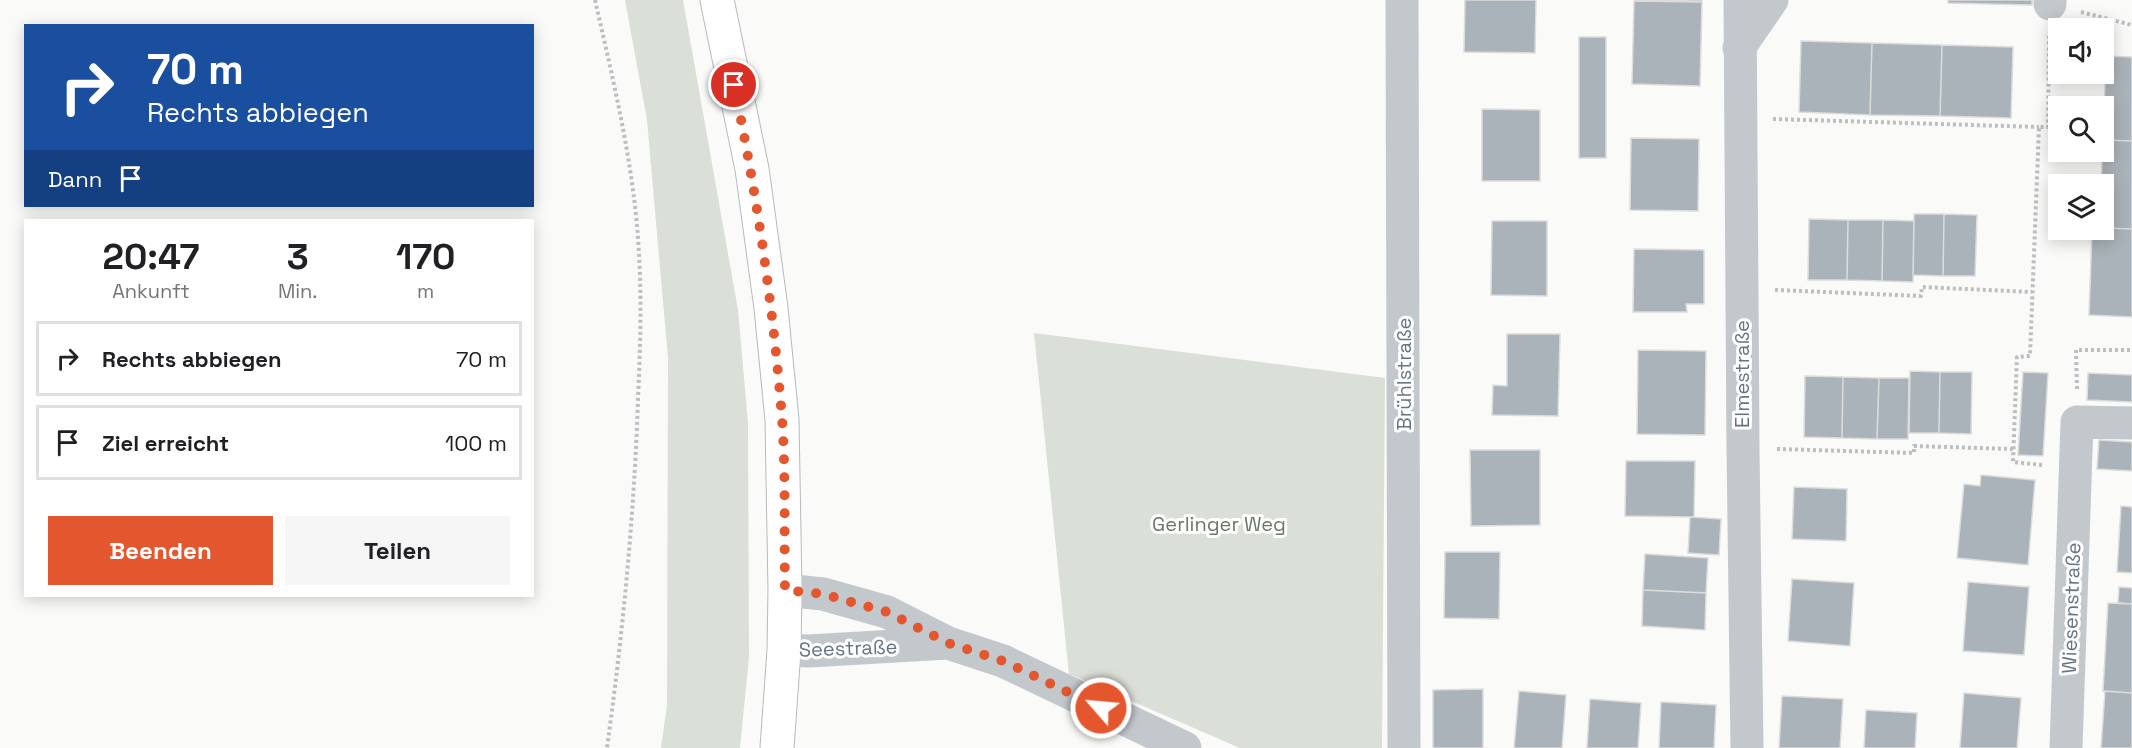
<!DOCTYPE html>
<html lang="de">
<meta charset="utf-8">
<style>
:root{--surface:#fff;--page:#f6f6f6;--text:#202124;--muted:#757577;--line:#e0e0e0;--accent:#e4572e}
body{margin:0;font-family:"Space Grotesk",sans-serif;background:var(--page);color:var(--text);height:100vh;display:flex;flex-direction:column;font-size:22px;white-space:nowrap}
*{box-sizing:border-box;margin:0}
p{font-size:20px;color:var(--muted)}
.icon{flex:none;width:33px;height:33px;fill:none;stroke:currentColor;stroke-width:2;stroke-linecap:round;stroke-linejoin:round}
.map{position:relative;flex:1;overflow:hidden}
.side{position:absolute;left:24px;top:219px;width:510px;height:378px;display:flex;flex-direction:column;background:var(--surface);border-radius:0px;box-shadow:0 3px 15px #0003}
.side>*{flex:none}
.top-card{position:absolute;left:24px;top:24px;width:510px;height:183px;border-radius:0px;box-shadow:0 3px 15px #0003;background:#1a4fa0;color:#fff;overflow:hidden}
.buttons{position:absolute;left:2048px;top:18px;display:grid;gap:12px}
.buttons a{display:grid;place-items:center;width:66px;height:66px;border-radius:0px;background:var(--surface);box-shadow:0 3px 15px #0003;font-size:30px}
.pin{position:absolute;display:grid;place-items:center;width:51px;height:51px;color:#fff;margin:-26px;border:3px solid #fff;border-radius:50%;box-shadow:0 2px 6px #0007}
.me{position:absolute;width:66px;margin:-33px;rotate:297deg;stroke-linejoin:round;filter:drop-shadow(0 0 4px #0008)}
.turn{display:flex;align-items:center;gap:21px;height:126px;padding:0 24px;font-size:27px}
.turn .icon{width:78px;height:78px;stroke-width:2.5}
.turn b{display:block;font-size:42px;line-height:51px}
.then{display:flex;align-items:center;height:57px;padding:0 24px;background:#0003;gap:12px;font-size:22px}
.eta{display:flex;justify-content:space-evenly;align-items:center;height:102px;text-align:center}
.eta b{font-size:36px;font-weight:800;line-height:42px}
.button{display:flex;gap:12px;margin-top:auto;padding:12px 24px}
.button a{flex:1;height:69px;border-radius:0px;background:var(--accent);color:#fff;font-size:24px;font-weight:800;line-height:69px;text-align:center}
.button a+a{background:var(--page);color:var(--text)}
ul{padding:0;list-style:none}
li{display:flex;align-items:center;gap:18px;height:75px;margin:0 12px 9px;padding:0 12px;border:3px solid var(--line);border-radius:0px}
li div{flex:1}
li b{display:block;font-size:22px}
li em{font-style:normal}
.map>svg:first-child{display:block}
</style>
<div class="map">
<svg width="2132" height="748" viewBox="0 0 2132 748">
<rect width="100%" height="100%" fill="#fafaf8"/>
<path fill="#dadfd7" d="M625 0H683L738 310 748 423 749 657 740 748H661L667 705 668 358 647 120Z
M1034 333 1385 378 1382 748H1240L1069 674Z"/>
<path fill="#aab3b9" stroke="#dcdcda" stroke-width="1.5" d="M1465 0H1536L1535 53 1464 52Z
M1634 0H1702V2Z
M1948 0H2032V5L1948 3Z
M1634 1 1702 2 1700 86 1632 84Z
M1579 37H1606V158H1579Z
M1801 41 1872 43 1870 115 1799 112Z
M1872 43 1942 45 1940 116 1870 115Z
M1942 45 2013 47 2011 118 1940 116Z
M2106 56 2132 57V141L2103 140Z
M1482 109 1540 110V181H1482Z
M1631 138 1699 139 1698 211 1630 210Z
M2103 140 2132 141V229L2103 228V184H2101Z
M1914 214H1944L1943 276 1913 275Z
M1944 214 1977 215 1975 276H1943Z
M1809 219 1848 220 1847 280H1808Z
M1848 220H1883L1882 281 1847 280Z
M1883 220 1914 221 1913 282 1882 281Z
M1492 221H1547V296L1491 295Z
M2103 228 2132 229V317L2089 315 2092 230Z
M1634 249 1704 250V304H1686L1687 312H1633Z
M1507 334H1560L1558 416 1492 415 1493 385 1507 386Z
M1638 350 1706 351 1705 435 1637 434Z
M1910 371 1940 372 1939 433H1909Z
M1940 372H1972L1971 434 1939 433Z
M2023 372 2048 373 2043 456 2018 455Z
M2088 373 2132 375V402L2087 400Z
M1805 376 1843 377 1842 438 1804 437Z
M1843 377 1879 378 1877 439 1842 438Z
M1879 378H1909L1908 439H1877Z
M2099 440 2132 442V471L2097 469Z
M1470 450H1540V525L1471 526Z
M1626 461H1695L1694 517 1625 516Z
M1981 475 2035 480 2028 565 1957 558 1964 484 1980 486Z
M1794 487 1847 489 1846 541 1792 539Z
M2121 506 2132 507V573L2117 572Z
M1690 517 1721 519 1719 555 1688 553Z
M1445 552H1500L1499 619 1444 618Z
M1645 554 1708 558 1706 593 1643 590Z
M1792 579 1854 583 1850 646 1788 641Z
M1968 582 2029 587 2024 655 1963 651Z
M2119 587 2132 588V604L2118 603Z
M1643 590 1706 593 1705 630 1642 626Z
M2108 603 2132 604V693L2103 691Z
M1483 689V748H1433V690Z
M1519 691 1566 695 1562 748H1514Z
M2105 691 2132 693V748H2101Z
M1964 693 2021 698 2017 748H1960Z
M1782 696 1843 699 1840 748H1779Z
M1590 699 1641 703 1638 748H1587Z
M1661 702 1716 705 1714 748H1659Z
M1866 710 1917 713 1915 748H1864Z"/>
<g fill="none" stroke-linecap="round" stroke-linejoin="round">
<defs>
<path id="major" d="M717 0 752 169 771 308 782 420 785 590 784 650 777 748"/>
</defs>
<use href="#major" stroke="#b5babe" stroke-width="35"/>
<path stroke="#bbbfc2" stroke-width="4" stroke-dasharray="3 3" stroke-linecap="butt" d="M595 0C614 84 635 169 639 255 642 303 640 352 638 400 634 517 623 632 607 748
M2081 12 2132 25
M1773 119 2039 127
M1775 290 1921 296 1922 287 2032 292
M2077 389 2076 350H2132
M1777 449 1914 453V446L2013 449
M2042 465 2013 462 2017 357 2030 356 2039 127H2048L2049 36"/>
<path stroke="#c3c8cc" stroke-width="33" d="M1402 0 1404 748
M1740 0 1743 448 1747 748
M2050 4V0
M1739 48 1772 0
M785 590 823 594 887 612 948 643 1003 661 1185 748
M784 650 809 651 947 643
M2066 748 2077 422 2132 423"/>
<use href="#major" stroke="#fff" stroke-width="33"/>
</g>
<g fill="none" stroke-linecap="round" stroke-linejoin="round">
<path stroke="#e4572e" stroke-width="10" stroke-dasharray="0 18" d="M734 85C757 195 773 306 782 418 786 475 784 533 785 590L823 594 887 612 948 643 1003 661 1101 708"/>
</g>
<g text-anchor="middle" stroke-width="6" stroke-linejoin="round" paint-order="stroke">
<g font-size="20" fill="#657683" stroke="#fff">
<text transform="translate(1404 374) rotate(-90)" y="7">Brühlstraße</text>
<text transform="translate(1742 374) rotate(-90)" y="7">Elmestraße</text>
<text transform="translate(2071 608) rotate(-88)" y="7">Wiesenstraße</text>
<text transform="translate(848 648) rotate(-2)" y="7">Seestraße</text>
</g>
<g font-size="20" fill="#687a64" stroke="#fff">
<text x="1219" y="531">Gerlinger Weg</text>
</g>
</g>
</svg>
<div class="buttons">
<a><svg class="icon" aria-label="sound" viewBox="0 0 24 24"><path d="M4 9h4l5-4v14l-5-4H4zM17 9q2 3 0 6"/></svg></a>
<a><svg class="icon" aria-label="search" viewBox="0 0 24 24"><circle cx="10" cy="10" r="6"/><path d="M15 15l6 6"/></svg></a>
<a><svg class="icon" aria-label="layers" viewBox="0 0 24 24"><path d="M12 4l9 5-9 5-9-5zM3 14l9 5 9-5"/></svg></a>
</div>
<div class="pin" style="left:734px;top:85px;background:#d93025"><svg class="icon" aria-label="arrive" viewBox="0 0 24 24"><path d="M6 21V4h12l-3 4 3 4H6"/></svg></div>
<svg class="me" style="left:1101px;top:708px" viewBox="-20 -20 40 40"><circle r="17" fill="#e4572e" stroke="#fff" stroke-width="3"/><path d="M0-11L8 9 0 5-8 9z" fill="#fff"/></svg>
<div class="top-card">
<div class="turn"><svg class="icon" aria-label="right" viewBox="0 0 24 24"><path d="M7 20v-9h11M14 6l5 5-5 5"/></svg><div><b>70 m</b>Rechts abbiegen</div></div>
<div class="then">Dann<svg class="icon" aria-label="arrive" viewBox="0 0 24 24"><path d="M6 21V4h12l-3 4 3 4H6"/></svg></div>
</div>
<section class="side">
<div class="eta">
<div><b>20:47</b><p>Ankunft</p></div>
<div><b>3</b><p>Min.</p></div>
<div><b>170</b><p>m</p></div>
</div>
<ul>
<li><svg class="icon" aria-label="right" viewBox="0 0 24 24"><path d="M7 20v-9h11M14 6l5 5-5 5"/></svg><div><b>Rechts abbiegen</b></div><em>70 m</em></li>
<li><svg class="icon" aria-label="arrive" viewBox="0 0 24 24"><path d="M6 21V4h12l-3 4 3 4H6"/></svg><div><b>Ziel erreicht</b></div><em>100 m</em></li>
</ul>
<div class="button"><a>Beenden</a><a>Teilen</a></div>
</section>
</div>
